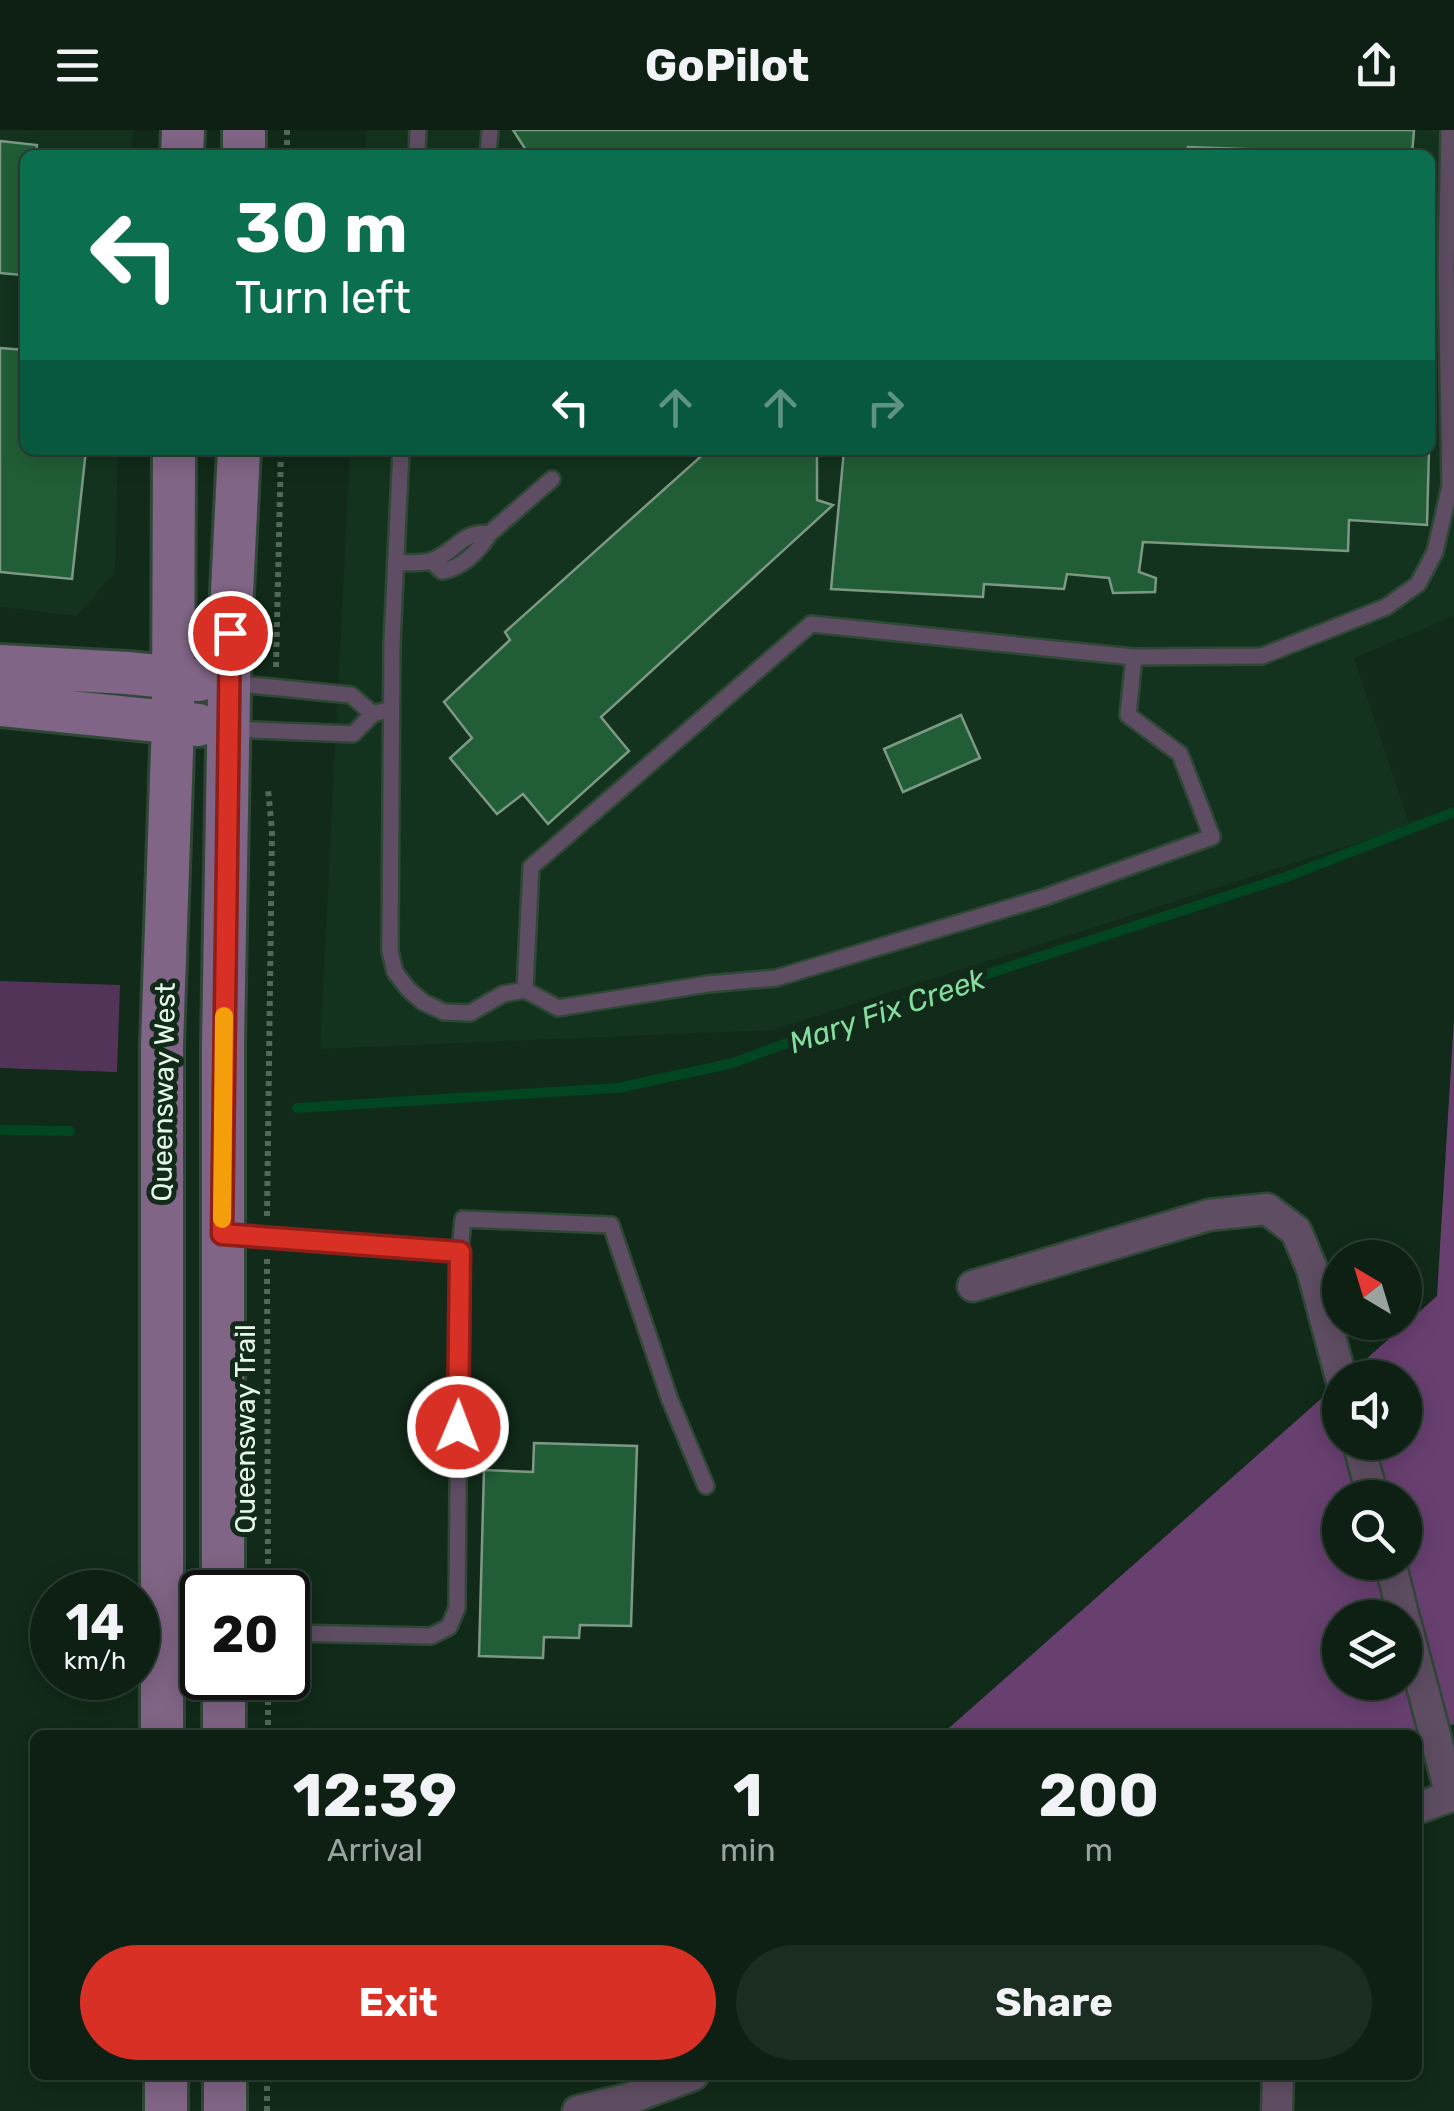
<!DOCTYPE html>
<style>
:root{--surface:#0d2013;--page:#1b2d21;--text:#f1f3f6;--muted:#9aa3a0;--line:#2d3e33;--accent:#d93025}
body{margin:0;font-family:Rubik,sans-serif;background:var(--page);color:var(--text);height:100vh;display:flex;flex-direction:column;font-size:38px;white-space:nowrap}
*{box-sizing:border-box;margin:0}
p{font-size:32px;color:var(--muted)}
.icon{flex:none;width:55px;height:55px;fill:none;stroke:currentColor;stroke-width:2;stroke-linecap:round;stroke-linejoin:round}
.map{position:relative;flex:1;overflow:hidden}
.drawer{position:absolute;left:30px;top:1600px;width:1392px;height:350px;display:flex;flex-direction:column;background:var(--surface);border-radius:15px;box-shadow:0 5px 25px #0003,0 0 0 2px var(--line)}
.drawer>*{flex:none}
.hud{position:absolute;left:20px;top:20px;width:1415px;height:305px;border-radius:15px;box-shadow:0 5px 25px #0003,0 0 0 2px var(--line);background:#0b6e4f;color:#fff;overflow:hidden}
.needle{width:65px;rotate:322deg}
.tools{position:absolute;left:1322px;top:1110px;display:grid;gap:20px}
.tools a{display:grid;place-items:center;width:100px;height:100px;border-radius:50%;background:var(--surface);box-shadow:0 5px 25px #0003,0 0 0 2px var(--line);font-size:50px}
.speed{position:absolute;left:30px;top:1440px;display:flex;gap:20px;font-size:50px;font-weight:700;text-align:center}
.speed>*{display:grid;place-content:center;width:130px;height:130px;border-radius:50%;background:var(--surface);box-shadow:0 5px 25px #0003,0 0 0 2px var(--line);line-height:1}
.speed small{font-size:25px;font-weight:400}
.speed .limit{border:5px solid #111;border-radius:15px;background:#fff;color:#111}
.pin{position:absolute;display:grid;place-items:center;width:85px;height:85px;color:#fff;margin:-42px;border:5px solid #fff;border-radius:50%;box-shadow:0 2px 10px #0007}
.me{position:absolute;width:110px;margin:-55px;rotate:1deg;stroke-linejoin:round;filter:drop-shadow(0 0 8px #0008)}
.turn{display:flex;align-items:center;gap:35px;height:210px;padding:0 50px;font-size:45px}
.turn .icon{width:130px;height:130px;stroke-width:2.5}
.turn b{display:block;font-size:70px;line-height:85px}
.lanes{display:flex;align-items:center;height:95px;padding:0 50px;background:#0003;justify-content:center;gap:50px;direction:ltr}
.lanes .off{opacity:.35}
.eta{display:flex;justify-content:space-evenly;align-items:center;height:170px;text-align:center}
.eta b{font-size:60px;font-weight:700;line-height:70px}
.action{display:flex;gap:20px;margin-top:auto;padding:20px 50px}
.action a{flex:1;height:115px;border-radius:60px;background:var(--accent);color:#fff;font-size:40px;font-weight:700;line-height:115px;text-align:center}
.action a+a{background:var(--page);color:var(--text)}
header{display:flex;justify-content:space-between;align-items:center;height:130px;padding:0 50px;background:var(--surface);font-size:45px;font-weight:700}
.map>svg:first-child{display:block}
</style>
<header><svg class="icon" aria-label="menu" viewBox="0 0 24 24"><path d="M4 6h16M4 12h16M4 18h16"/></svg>GoPilot<svg class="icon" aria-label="share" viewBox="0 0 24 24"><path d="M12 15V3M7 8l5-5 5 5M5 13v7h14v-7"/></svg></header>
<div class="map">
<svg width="1454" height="1981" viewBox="0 0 1454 1981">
<rect width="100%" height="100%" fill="#112a19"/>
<path fill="#13331e" d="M0 0H133L131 25H25V320H118L115 443 77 486 0 477Z
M366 0H1454V486L1354 528 1410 696 773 900 320 919 350 320H1430V25H365Z"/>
<path fill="#533459" d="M0 851 120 855 117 942 0 938Z"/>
<path fill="#684070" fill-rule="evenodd" d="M1454 888V1594L1418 1607 941 1605 1340 1252V1312H1405V1248L1346 1247 1437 1166ZM1340 1368H1405V1432H1340ZM1340 1488H1405V1552H1340Z"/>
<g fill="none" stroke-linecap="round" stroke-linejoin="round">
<path stroke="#014621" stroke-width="10" d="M297 978 618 958 733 933 879 879 1286 747 1454 682
M0 1000 70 1001"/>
</g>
<path fill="#215e37" stroke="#7d9984" stroke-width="2.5" d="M513 0H1414L1412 25 1188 17V25H519L526 20Z
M0 11 37 15 36 25H25V111L21 145 0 143Z
M0 218 25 220V320H86L72 449 0 442Z
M708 320 747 323V320H817V370L833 375 601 587 629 621 548 694 523 664 497 684 450 628 472 608 444 572 510 510 505 502Z
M844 320H1429L1427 395 1349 390 1348 421 1143 412 1139 442 1156 448 1155 462 1113 463 1109 448 1067 444 1064 459 984 454 983 467 831 459Z
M961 585 980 628 903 662 884 619Z
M534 1313 637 1316 631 1496 580 1495 579 1508 544 1507 543 1528 479 1526 484 1340 533 1342Z"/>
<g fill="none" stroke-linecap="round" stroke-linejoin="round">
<defs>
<path id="lane" d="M417 25 418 0
M488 25 490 0
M401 320 392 512 390 821 395 842 408 859 423 872 444 882 470 883 503 864 525 860 558 878 708 854 776 848 1045 767 1212 707 1180 624 1128 585 1134 527
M489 404 552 349
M396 433C406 432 420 434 430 431 454 425 462 399 489 404 479 421 462 438 442 441L431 431
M230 553 351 565 373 584
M230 599 353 604 373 584 391 579
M525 860 531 737 811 494 1134 527 1262 526 1386 477 1418 454 1435 422 1450 356 1446 136 1449 0
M224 1104 460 1122 463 1089 611 1095 670 1270 706 1356
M167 1463 202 1488
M288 1503 431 1506 449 1497 457 1478 460 1122"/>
<path id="street" d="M973 1156 1209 1085 1267 1079 1296 1101 1312 1139 1341 1248
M1358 1312 1373 1368
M1390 1432 1404 1488
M1405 1491 1451 1666
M1418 1678 1454 1665
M578 1981 628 1969 693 1945
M1277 1981 1278 1945"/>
<path id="secondary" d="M182 25 183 0
M244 25V0
M0 536 127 543 199 550
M0 575 198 595
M223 1462V914L230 503 239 320
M224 1548V1605
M162 1605V915L173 591 174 320
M166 1981V1945
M225 1981V1945"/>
</defs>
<use href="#lane" stroke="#2f4736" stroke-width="20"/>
<use href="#street" stroke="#2f4736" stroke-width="35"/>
<use href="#secondary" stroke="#2f4736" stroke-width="48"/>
<path stroke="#526859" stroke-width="6" stroke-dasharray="5 5" stroke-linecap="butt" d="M287 25V0
M276 537 281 320
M267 1086 272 701 268 659
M267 1129 268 1462
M268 1605V1548
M267 1981V1945"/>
<use href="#lane" stroke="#5f4e63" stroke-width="15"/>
<use href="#street" stroke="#5f4e63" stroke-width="30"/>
<use href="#secondary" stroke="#816586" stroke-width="42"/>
</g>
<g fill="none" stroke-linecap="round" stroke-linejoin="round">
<defs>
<path id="route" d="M230 503 222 1104 460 1122 458 1297"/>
</defs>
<use href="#route" stroke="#8d1f18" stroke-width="25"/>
<use href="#route" stroke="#d93025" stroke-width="18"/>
<path stroke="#f59e0b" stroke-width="18" d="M222 1089 224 886"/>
</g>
<g text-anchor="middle" stroke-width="10" stroke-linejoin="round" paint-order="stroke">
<g font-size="28" fill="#e7f6ea" stroke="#112a19">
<text transform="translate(163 962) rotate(-89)" y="10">Queensway West</text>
<text transform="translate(245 1299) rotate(-90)" y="10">Queensway Trail</text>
</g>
<g font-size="30" font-style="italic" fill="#86db9f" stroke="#112a19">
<text transform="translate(887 881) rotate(-19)" y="10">Mary Fix Creek</text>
</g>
</g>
</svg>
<div class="tools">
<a><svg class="needle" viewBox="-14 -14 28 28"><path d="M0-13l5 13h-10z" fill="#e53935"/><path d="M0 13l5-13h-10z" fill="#9aa3a0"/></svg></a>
<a><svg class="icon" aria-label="sound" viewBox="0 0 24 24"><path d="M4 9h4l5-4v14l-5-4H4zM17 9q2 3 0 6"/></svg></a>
<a><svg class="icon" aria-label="search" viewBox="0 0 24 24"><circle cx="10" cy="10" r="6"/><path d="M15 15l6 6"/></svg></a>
<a><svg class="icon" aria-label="layers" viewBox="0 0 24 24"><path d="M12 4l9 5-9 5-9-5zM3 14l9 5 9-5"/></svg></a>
</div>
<div class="speed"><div>14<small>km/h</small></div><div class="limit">20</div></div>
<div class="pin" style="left:230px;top:503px;background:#d93025"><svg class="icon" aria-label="arrive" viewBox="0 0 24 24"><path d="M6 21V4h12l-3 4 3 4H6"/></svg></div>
<svg class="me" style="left:458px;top:1297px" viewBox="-20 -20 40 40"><circle r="17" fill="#d93025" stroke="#fff" stroke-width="3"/><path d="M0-11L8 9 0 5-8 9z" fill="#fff"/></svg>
<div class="hud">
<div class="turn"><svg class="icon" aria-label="left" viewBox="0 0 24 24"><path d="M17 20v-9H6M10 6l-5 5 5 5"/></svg><div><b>30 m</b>Turn left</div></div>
<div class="lanes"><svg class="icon" aria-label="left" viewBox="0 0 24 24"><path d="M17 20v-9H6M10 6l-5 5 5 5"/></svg><svg class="icon off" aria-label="ahead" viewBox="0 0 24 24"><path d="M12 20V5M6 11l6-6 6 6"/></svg><svg class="icon off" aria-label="ahead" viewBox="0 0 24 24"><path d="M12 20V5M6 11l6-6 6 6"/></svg><svg class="icon off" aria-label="right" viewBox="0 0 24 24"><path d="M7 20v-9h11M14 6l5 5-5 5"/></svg></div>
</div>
<section class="drawer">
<div class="eta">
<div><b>12:39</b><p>Arrival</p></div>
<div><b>1</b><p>min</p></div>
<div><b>200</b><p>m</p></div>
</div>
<div class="action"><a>Exit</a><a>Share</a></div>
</section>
</div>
